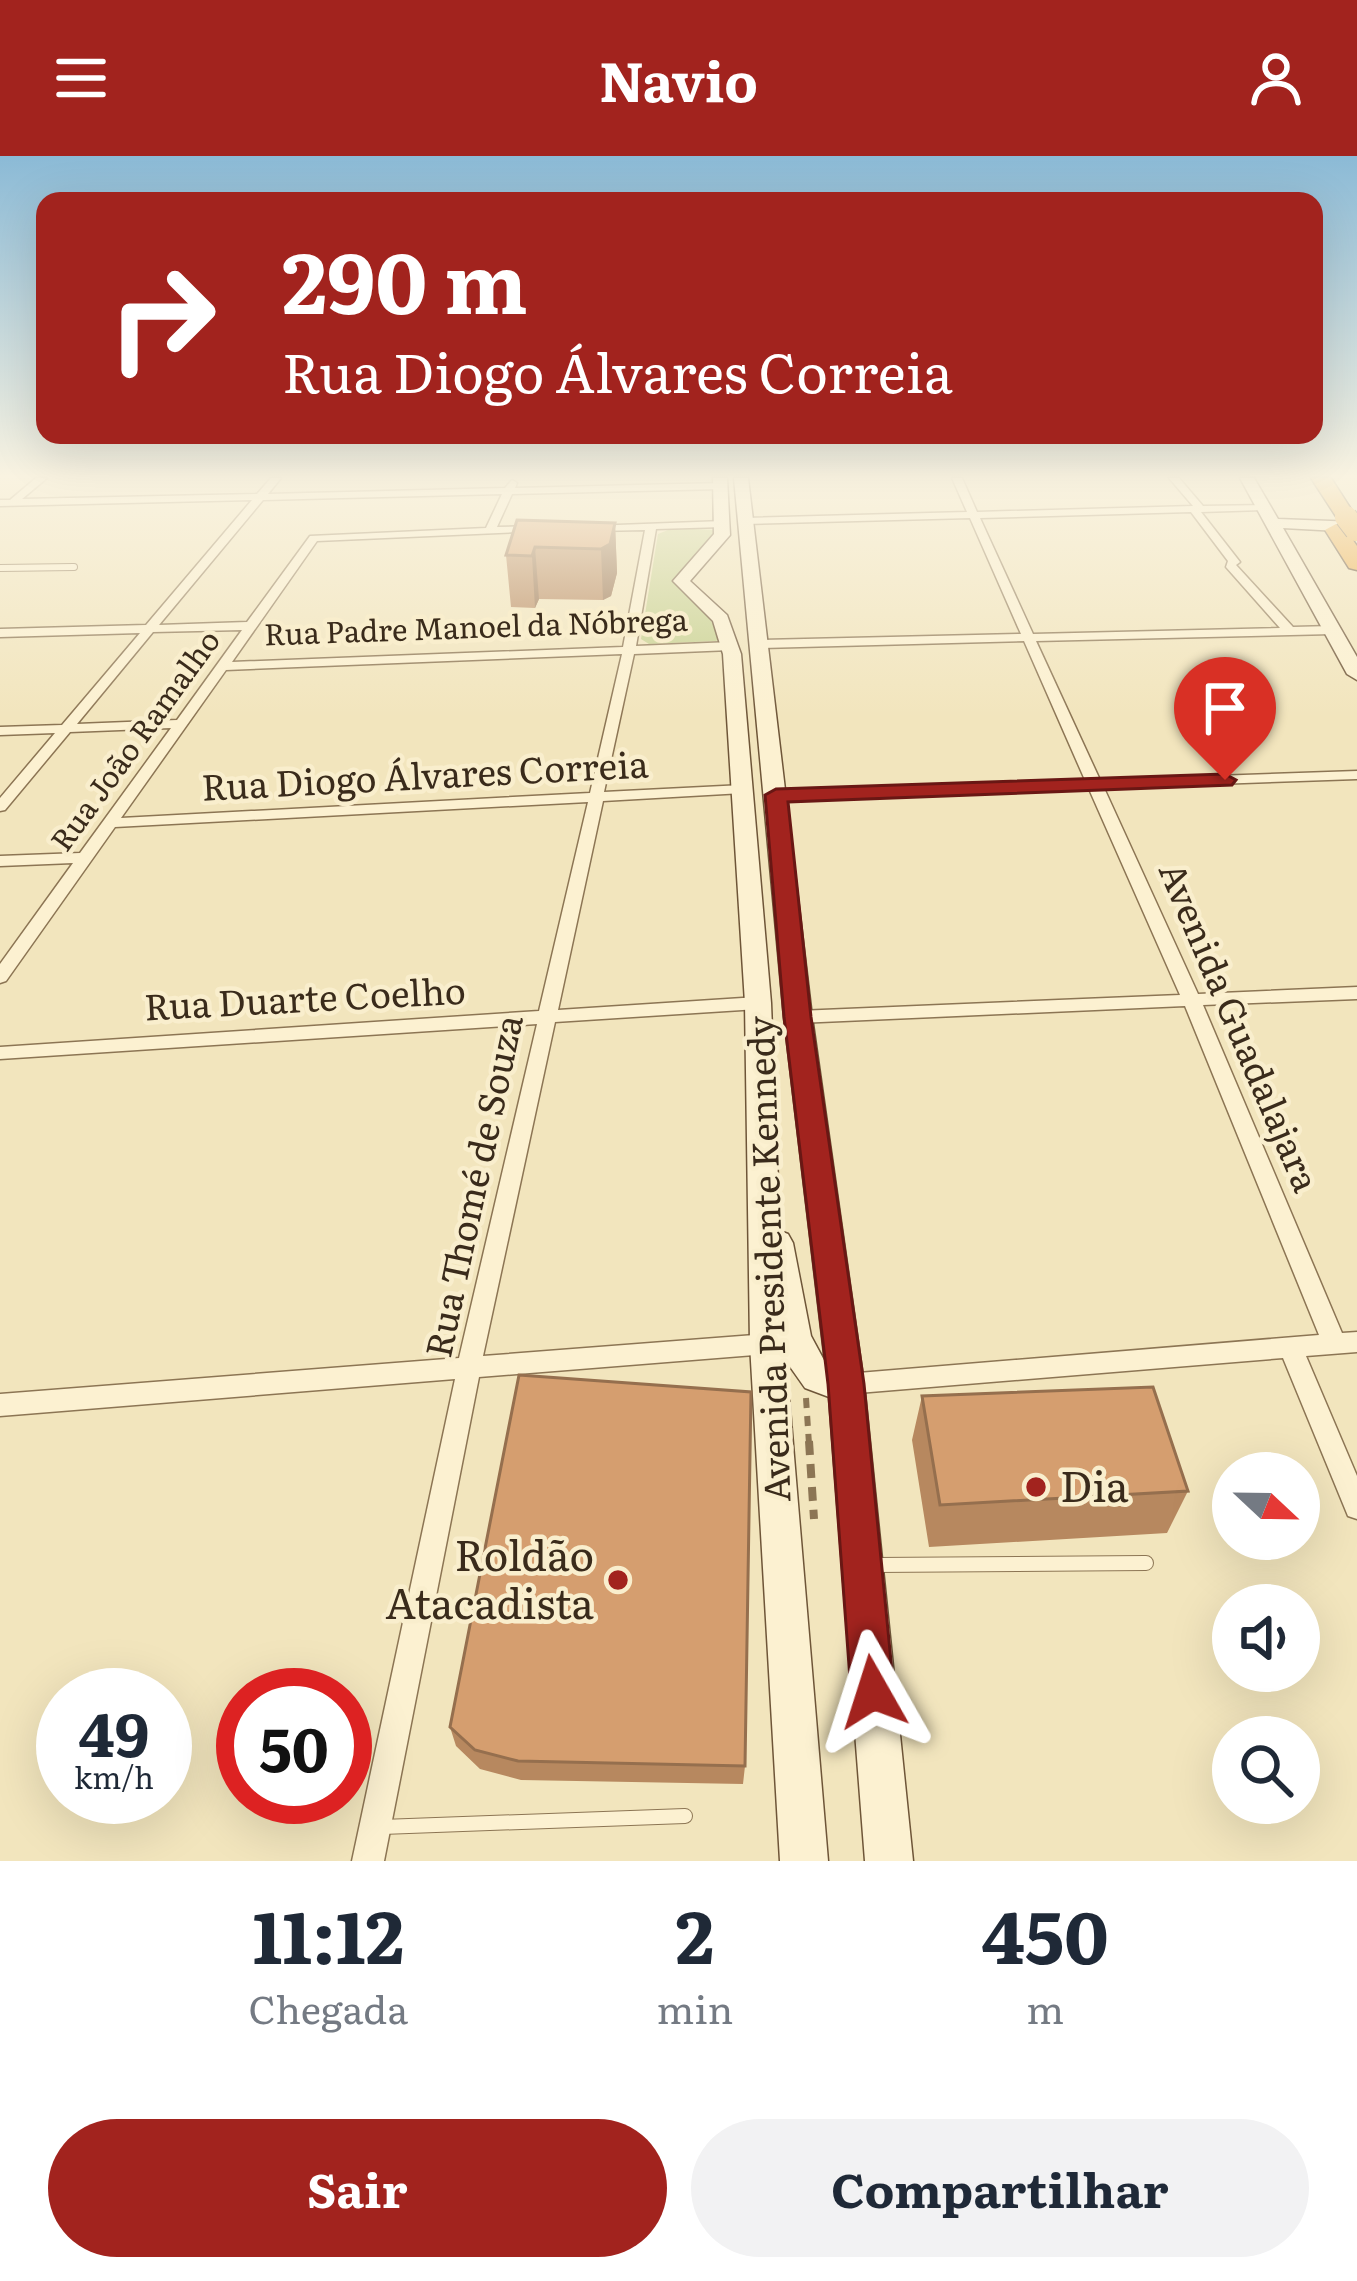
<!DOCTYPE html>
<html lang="pt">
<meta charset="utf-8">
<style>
:root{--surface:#fff;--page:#f2f2f3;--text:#1f2937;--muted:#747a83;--accent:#a2231e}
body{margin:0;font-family:Literata,serif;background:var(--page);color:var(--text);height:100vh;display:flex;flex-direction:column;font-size:45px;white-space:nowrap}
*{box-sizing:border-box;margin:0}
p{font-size:39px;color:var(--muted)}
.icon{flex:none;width:66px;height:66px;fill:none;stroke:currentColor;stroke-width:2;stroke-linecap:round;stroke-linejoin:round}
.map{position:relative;height:1705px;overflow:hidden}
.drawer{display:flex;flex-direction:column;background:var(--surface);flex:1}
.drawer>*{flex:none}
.guide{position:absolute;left:36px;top:36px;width:1287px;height:252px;border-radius:24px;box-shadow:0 12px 48px #0002;background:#a2231e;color:#fff;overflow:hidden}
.needle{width:78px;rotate:112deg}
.controls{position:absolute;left:1212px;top:1296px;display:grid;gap:24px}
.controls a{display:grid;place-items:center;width:108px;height:108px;border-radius:50%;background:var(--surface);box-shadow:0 12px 48px #0002;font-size:60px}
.speed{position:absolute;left:36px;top:1512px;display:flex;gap:24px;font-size:60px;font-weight:700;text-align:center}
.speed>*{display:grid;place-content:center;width:156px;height:156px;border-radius:50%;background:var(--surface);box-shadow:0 12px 48px #0002;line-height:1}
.speed small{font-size:30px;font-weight:400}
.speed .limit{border:18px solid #d22;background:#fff;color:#111}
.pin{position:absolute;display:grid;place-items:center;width:102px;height:102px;color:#fff;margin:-123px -51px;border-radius:50% 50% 50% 0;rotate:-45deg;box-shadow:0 0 12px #0007}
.pin .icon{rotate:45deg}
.me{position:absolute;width:132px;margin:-66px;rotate:354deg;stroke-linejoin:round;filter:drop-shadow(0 0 9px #0008)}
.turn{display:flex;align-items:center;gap:42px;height:252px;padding:0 48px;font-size:54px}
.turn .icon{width:156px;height:156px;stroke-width:2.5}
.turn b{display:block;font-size:84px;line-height:102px}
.eta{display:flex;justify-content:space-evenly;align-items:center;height:204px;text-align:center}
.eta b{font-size:72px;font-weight:700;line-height:84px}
.primary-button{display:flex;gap:24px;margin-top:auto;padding:24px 48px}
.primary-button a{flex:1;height:138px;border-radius:72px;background:var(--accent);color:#fff;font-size:48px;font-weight:700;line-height:138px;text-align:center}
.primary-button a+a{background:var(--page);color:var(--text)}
header{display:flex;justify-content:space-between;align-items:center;height:156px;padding:0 48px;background:var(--accent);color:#fff;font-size:54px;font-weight:700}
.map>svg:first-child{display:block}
</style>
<header><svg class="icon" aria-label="menu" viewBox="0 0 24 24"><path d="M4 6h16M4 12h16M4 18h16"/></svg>Navio<svg class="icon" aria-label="person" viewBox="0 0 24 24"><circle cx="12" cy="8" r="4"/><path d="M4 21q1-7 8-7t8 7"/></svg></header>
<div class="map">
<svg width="1357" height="1705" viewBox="0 0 1357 1705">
<rect width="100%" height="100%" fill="#f2e5bd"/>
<path fill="#c7d190" d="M673 372 716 374 696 404 673 425 700 448 721 481 716 485 649 488 641 483 658 378Z"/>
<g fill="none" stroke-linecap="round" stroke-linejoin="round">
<defs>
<path id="lane-far1" d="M0 412 74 411"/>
<path id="lane" d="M875 1409 1146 1407
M382 1671 685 1660"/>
<path id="street" d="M36 322H47L22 343 257 338 271 322H281L268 338 505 332 512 324 517 327 515 332 720 327 725 330 720 333 512 338 497 371 537 370 542 373 541 375 317 385 232 506 623 491 645 374 595 375 590 372 591 370 723 365 728 368 723 371 656 373 636 490 731 486 737 490 731 494 634 498 604 636 743 629 750 633 743 637 603 645 558 854 758 841 767 847 758 853 555 866 483 1200 767 1178 775 1181 779 1188 775 1195 767 1198 479 1221 384 1705H352L455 1223 0 1260V1238L459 1202 537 868 0 903V891L539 855 588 646 115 671 6 825 0 827V808L73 707 0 710V700L80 697 171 572 70 576 5 654 0 655V642L55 577 0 579V571L62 569 140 477 0 481V473L146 469 252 344 0 350V344H10ZM502 338 486 372 310 380 247 466 159 469 263 344ZM242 474 177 564 77 568 153 476ZM622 498 590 637 121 662 226 514Z
M952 322H962L977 356 1193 350 1169 322H1179L1203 350 1267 349V353L1263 354 1201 356 1240 406 1236 409 1293 471 1332 470 1338 474 1332 478 1036 485 1100 624 1357 615V623L1104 632 1198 838 1357 831V843L1203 849 1342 1177 1357 1176V1196L1306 1200 1357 1320V1363L1348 1360 1283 1202 846 1238 838 1235 834 1228 838 1221 846 1218 1319 1179 1185 850 798 867 789 861 798 855 1180 839 1089 633 776 643 769 639 776 635 1085 624 1024 485 758 492 752 488 758 484 1021 478 970 362 745 368 740 365 745 362 967 356ZM1191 356 1228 405 1226 411 1280 472 1033 478 980 362Z"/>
<path id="secondary" d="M713 322H727L730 379 690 425 727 459 741 498 771 847 780 1075 788 1078 793 1087 811 1180 825 1206 784 861 734 322H748L812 861 864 1228 913 1705H865L829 1241 805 1232 786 1205 828 1705H780L750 1188 745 847 723 498 713 465 673 425 714 378Z
M1240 322H1254L1278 363 1357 366V376L1283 372 1357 501V524L1347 518Z"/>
<path id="highway" d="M1311 322H1331L1356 361 1353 365H1339Z
M1336 368 1343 370 1357 390V414L1349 412 1325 374Z"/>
</defs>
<use href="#lane-far1" stroke="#8c7554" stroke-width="8"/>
<use href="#lane" stroke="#8c7554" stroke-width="16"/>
<use href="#street" stroke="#8c7554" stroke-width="3"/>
<use href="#secondary" stroke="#6e5538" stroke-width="3"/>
<use href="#highway" stroke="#594229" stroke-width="3"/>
<path stroke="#8c7554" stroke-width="6" stroke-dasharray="10 8" stroke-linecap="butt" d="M806 1242 809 1288"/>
<path stroke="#8c7554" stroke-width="8" stroke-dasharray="14 9" stroke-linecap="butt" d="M809 1285 814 1363"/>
<use href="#lane-far1" stroke="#fcf1d1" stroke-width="6"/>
<use href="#lane" stroke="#fcf1d1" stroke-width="14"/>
<use href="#street" fill="#fcf1d1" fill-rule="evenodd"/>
<use href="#secondary" fill="#fcf1d1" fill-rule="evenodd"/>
<use href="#highway" fill="#ecaa43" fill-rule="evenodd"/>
<defs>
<path id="highway-bridge" d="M1346 361 1356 374"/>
</defs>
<use href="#highway-bridge" stroke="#594229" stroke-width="24" stroke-linecap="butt"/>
<use href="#highway-bridge" stroke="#ecaa43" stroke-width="22"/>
</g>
<path fill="#b7885f" d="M615 367 617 417 611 440 603 444 539 443 535 452 511 451 506 399Z
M922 1240 1188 1335 1167 1377 929 1391 912 1284Z
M450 1571 745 1610 743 1628 521 1624 480 1613 456 1590Z"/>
<path fill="#956f4e" d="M615 367 617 417 611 440 603 444 601 393Z
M535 391 539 443 535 452 532 400Z"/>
<path fill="#d59e6f" stroke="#956f4e" stroke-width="3" d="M517 364 615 367 610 388 601 393 535 391 532 400 506 399Z
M519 1219 751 1236 745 1610 518 1605 475 1594 450 1571Z
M1153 1231 1188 1335 940 1349 922 1240Z"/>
<linearGradient id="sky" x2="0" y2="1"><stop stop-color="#8bbad6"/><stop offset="0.57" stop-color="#f9f3e1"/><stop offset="1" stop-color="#f9f3e1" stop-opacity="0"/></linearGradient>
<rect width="1357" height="561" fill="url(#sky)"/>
<path fill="#a2231e" stroke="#691714" stroke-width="3" d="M1225 618 1236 624 1232 629 788 646 811 861 864 1228 894 1536 888 1552 873 1558 857 1552 851 1536 828 1228 784 861 765 639 776 633Z"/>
<g fill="#a2231e" stroke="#f9eecd" stroke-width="4.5">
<circle cx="1036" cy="1331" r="12"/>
<circle cx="618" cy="1424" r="12"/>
</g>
<g text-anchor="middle" stroke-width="9" stroke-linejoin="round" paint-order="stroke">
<g font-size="30" fill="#3a2b1b" stroke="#f9eecd">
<text transform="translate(476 472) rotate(-2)" y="10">Rua Padre Manoel da Nóbrega</text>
<text transform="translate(136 585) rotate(-54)" y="10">Rua João Ramalho</text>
</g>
<g font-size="36" fill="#3a2b1b" stroke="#f9eecd">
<text transform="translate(425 620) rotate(-3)" y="13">Rua Diogo Álvares Correia</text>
<text transform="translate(305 843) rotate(-3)" y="13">Rua Duarte Coelho</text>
<text transform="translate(1239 871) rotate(67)" y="13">Avenida Guadalajara</text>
<text transform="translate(474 1030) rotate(-78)" y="13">Rua Thomé de Souza</text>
<text transform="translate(769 1103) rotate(-92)" y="13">Avenida Presidente Kennedy</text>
</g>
<g font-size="42" fill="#3a2b1b" stroke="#f9eecd" text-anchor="start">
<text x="1060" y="1346">Dia</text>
<text x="594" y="1415" text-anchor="end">Roldão<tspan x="594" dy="48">Atacadista</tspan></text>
</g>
</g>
</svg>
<div class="controls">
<a><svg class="needle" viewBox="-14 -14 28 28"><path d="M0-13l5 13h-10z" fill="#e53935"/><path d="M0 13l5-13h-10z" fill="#747a83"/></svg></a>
<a><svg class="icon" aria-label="sound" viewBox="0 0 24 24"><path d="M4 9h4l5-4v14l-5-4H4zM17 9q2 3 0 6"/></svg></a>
<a><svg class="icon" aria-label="search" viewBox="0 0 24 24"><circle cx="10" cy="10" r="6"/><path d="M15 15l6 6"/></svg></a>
</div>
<div class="speed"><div>49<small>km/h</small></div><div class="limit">50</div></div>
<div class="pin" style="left:1225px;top:624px;background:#d93025"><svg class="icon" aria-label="arrive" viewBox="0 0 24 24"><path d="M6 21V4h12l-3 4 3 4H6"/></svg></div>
<svg class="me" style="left:873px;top:1536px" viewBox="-20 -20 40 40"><path d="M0-17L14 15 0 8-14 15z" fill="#a2231e" stroke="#fff" stroke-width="4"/></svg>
<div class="guide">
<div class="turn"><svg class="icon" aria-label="right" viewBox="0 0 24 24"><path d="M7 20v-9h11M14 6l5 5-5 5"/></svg><div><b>290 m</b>Rua Diogo Álvares Correia</div></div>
</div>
</div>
<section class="drawer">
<div class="eta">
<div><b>11:12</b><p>Chegada</p></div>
<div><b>2</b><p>min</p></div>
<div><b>450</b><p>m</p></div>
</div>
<div class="primary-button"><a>Sair</a><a>Compartilhar</a></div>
</section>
